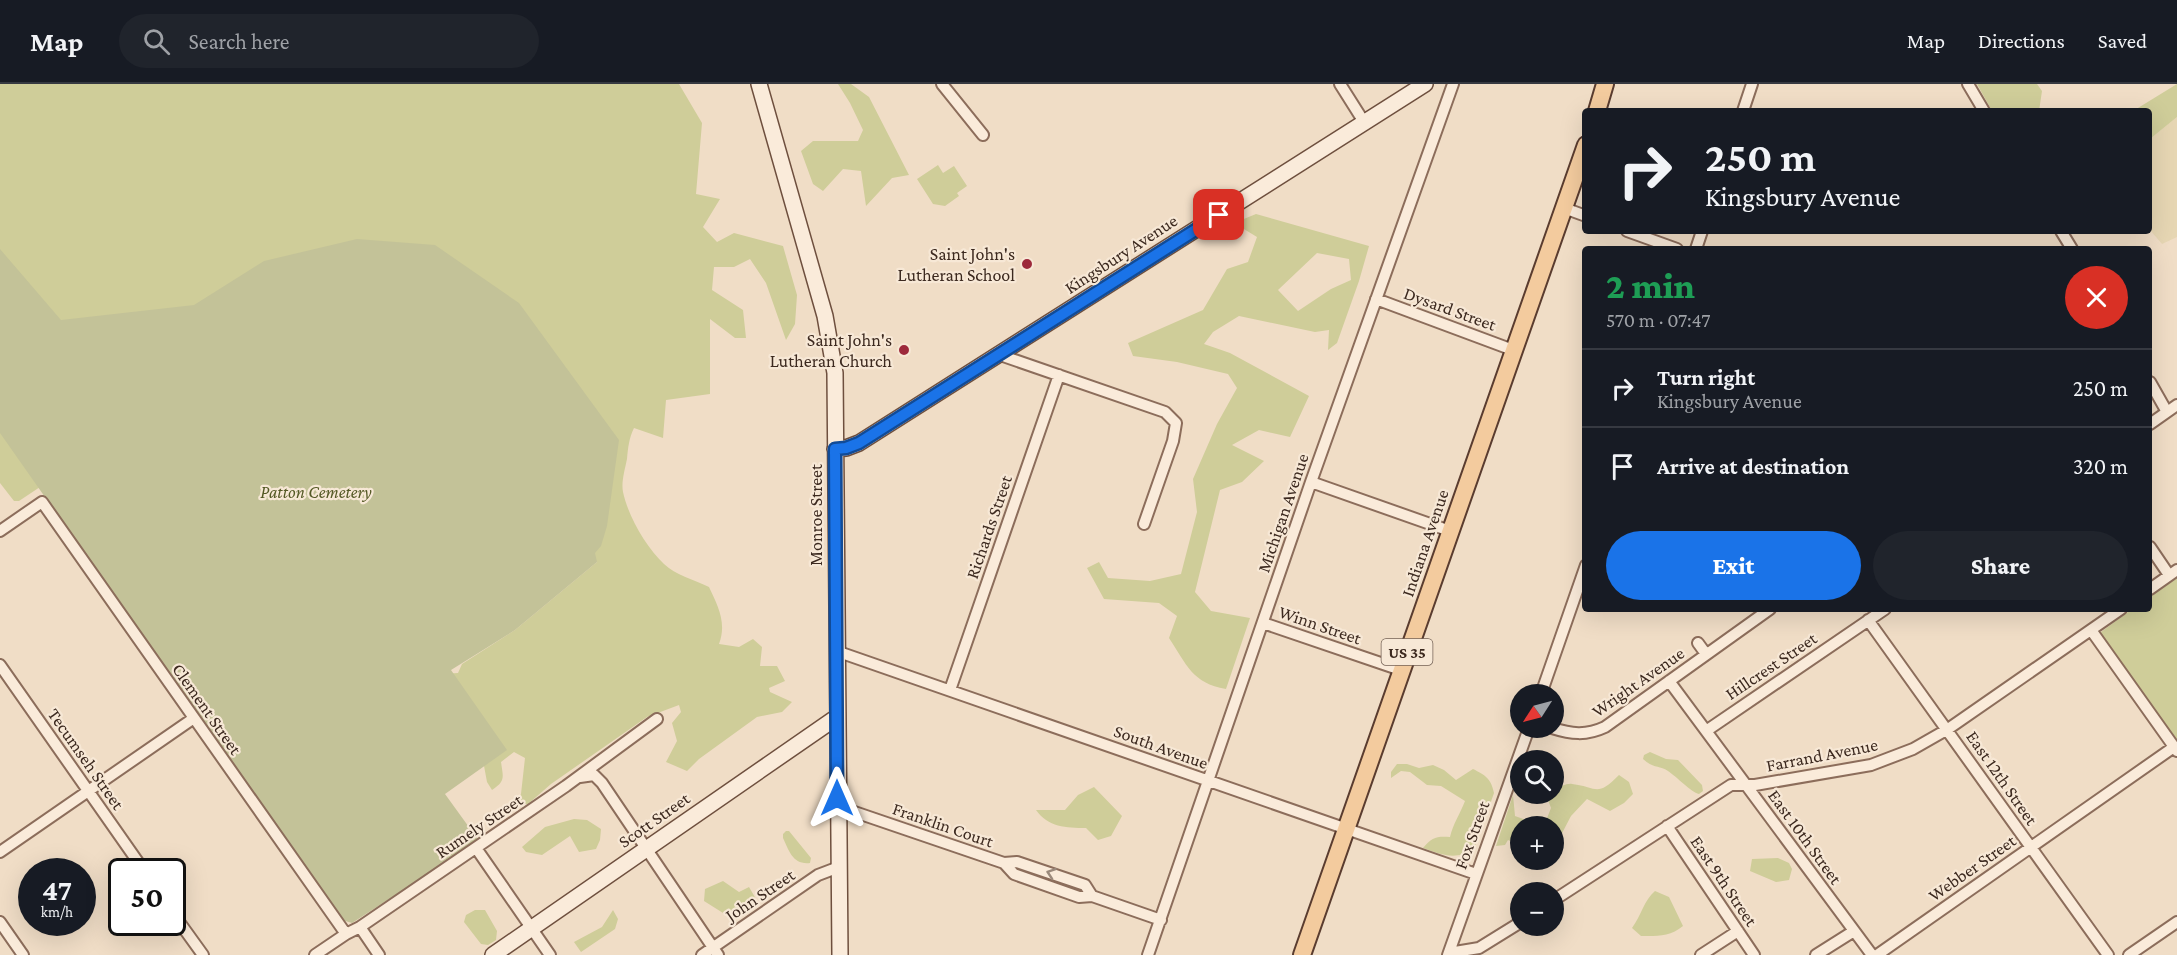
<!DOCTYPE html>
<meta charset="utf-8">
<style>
:root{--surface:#171b24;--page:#20242c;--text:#f1f3f6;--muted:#9ea1a6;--line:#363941;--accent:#1a73e8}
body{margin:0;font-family:"Crimson Pro",serif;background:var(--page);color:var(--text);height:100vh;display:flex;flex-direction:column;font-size:22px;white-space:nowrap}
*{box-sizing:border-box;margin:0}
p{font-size:20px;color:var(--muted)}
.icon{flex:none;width:33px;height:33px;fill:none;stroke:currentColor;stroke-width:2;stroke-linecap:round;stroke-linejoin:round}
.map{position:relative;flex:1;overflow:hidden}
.drawer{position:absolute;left:1582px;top:162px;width:570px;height:366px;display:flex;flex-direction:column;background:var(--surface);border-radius:6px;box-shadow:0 6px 24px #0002}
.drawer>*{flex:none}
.top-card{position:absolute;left:1582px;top:24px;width:570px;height:126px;border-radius:6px;box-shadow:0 6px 24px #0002;background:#171b24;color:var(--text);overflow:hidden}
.needle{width:39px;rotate:234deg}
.controls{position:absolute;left:1510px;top:600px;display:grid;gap:12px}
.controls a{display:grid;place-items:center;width:54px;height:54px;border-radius:50%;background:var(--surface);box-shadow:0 6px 24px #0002;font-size:30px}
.speed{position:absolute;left:18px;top:774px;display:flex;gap:12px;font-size:30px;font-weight:700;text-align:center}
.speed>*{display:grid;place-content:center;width:78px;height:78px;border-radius:50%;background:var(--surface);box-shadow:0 6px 24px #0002;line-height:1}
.speed small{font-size:15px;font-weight:400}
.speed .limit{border:3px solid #111;border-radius:9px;background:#fff;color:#111}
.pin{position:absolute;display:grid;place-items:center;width:51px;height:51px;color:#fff;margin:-26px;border-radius:12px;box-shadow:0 3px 9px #0006}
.me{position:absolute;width:66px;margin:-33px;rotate:0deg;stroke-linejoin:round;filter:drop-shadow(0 0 4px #0008)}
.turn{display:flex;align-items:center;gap:21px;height:126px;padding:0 24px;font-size:27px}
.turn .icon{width:78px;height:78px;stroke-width:2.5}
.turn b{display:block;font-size:42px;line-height:51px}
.round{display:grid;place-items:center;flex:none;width:63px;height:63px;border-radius:32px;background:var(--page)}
.head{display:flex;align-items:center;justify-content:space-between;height:102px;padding:0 24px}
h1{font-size:36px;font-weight:800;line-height:45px;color:#1e9e55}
.cta{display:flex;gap:12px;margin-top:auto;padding:12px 24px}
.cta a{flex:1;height:69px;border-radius:36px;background:var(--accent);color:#fff;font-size:24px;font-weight:800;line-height:69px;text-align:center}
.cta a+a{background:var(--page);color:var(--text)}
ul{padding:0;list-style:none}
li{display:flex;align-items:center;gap:18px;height:78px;padding:0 24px;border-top:2px solid var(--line)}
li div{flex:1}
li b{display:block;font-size:22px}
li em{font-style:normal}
header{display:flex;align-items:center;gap:36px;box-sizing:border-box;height:84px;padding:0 30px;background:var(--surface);border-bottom:2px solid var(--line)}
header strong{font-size:28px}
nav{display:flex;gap:33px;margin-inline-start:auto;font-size:21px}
.search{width:420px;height:54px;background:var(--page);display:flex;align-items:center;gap:15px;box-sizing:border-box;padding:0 21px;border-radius:33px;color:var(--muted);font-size:22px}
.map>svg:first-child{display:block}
</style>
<header>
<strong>Map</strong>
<div class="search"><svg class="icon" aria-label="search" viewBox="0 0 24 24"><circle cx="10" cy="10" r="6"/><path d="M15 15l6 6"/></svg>Search here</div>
<nav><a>Map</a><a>Directions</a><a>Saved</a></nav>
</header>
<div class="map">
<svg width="2177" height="871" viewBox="0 0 2177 871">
<rect width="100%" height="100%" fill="#f0ddc6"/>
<path fill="#e6d6b3" d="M2177 33V153L2162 160 2150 146V55Z"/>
<path fill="#cfcd99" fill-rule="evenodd" d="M0 0H679L702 39 696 110 720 115 703 143 717 158 734 149 783 162 797 211 795 240 786 256 766 199 750 175 734 183H714L712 206 743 226 746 254H735L710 235V310L666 316 663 354 634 344C629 354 628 364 627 375 625 385 621 398 623 408 628 432 646 463 664 480 675 491 695 496 709 503 718 522 727 539 719 560L739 563 753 555 762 563 760 582H777L785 597 769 604 770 608 792 618 782 628 757 633 699 675 687 687 666 678 677 657 672 639 681 628 679 621 647 633 551 700 528 720H514L521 710 525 674 514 668 501 678C503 693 506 697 492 706L487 698 482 671 442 590 458 589 462 580 515 546 597 478 114 255 0 218Z
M838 0H851L869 13 909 91 892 94 866 122 861 87 843 85 823 107 813 100 801 67 813 57H858L863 46 850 19Z
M1977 0H2037L2042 7 2039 27H1992Z
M2177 0V33L2150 55V27H2133Z
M938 81 943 89 954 82 967 102 957 109 959 112 945 122 933 120 917 95Z
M1256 130 1369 162 1359 197 1337 259 1328 266 1329 246 1315 248 1239 232 1213 248 1204 260 1230 269 1309 312 1290 353 1259 346 1232 361 1264 377 1242 398 1220 406 1195 508 1211 527 1250 534 1226 605C1192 599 1187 581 1169 554L1177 532 1159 519 1104 515 1087 484 1099 478 1108 494 1150 497 1181 490 1197 428 1193 395 1217 340 1237 304 1228 290 1177 278 1133 272 1128 259 1203 226 1227 185 1248 178 1257 153 1234 139ZM1317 169 1349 175 1351 196 1331 205 1298 227 1278 206Z
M0 336 43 401 19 417H14L0 399Z
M2177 494V657L2103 553 2101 548 2132 525H2150V513Z
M1650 668 1666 675 1678 676 1702 701 1703 707 1699 710C1691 708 1677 693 1668 687 1659 681 1654 685 1643 675L1644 671Z
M1397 680H1407L1419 684 1433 681 1444 686 1456 696 1473 685C1485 691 1491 694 1494 709L1474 766C1454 776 1443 771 1423 764 1432 753 1437 752 1450 753 1453 740 1460 730 1465 717L1441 702 1427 701 1410 688 1401 687 1391 694V688Z
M1619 691 1629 698 1633 710 1624 719 1610 727 1587 715 1571 732 1560 753 1554 757V742H1544L1551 724 1547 713 1550 710H1554V705C1560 703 1567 699 1572 700 1598 703 1596 714 1619 691Z
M1094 703 1122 732 1111 752 1098 756 1086 744C1066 744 1048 743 1036 726H1065L1078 711Z
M1513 711 1515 732 1542 742H1521V767L1517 760 1508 756 1505 761 1496 762Z
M574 735 587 736 601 745 600 756 596 765 579 768 570 752 542 771 526 768 522 763 545 743Z
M786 747H789L811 774 810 779C793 781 789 767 783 754V750Z
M1778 774 1789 779 1792 785 1789 796 1776 798 1750 787 1752 775Z
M723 797 739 808 749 803 756 815 749 824 731 834 704 817 705 805Z
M1655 807 1669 813 1683 842C1670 853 1657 852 1641 852L1632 844C1641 832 1644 816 1655 807Z
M475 826H485L497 847 496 856 488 861 481 860 464 838 466 831Z
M613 826 618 835 615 845 581 868 574 858 602 843Z"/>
<path fill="#c3c298" d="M357 155 435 161 519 219 619 356 607 442 601 462 595 469 597 478 515 546 451 586 507 666 445 710 479 757 352 839 342 836 0 349V165L61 236 194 221 264 177Z"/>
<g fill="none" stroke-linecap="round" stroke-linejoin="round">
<defs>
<path id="street" d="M942 0 983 51
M1340 0 1364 38
M1968 0 1984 27
M1743 27 1752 0
M1564 124 1586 132
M1627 147 1677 165
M2061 147 2072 165
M1696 165 1702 147
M1376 215 1513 266
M1000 271 1165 328 1176 339 1173 357 1144 440
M2150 298 2167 328
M2150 340 2177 321
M1311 398 1450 447
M0 447 42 418 346 850
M2150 463 2169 491
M2150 505 2177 486
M1868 536 2108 871
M1263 539 1401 586
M2091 546 2177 667
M1698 559 1706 570
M836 567 1476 790
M0 581 145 788
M1669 597 1872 871
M950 606 1059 291
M1541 610 1586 481
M1552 644C1571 650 1586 652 1605 643L1770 525
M1706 647 1885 525
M580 693 594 691 602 699 718 871
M837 722 1004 779 1017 778 1085 801 1092 812
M1667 742 1754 871
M476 764 550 871
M0 768 194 634
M1004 779 1014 790 1079 813 1092 812 1161 836
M1554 816 1731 701H1755L1871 681 1913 665 1948 645 2121 525
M172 828 203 871
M0 838 23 871
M360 843 379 871
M1449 869 1479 864 1521 838
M315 871 346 850 360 843 566 702 657 635
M702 871 818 791 839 783
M1148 871 1311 398 1453 0
M1448 871 1529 644
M1701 871 1738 847
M1816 871 1854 847
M1877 871 2174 663
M2129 871 2177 838"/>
<path id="secondary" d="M759 0 825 232 835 289 840 871
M835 365 846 364 859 359 1425 0
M493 871 837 633"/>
<path id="primary" d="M1597 27 1605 0
M1302 871 1586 61"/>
</defs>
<use href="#street" stroke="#8c6d5b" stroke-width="14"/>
<use href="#secondary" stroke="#6e4f3e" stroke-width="18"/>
<use href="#primary" stroke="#5a3c2f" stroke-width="20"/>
<use href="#street" stroke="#faebda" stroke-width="10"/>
<use href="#secondary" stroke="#faebda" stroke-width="15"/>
<use href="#primary" stroke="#f3cb9e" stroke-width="16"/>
</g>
<defs><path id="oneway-chevron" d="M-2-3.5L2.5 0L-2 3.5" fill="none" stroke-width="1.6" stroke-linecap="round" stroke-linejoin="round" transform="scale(1.5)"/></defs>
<use stroke="#9b8a7c" href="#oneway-chevron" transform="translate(1051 789) rotate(-161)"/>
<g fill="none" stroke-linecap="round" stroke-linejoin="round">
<defs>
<path id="route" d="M837 714 835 365 846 364 859 359 1219 131"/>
</defs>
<use href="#route" stroke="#114b97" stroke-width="15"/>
<use href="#route" stroke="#1a73e8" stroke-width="10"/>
</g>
<g fill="#9d293b" stroke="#f7e8d6" stroke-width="2">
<circle cx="1027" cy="180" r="6"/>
<circle cx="904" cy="266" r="6"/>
</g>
<g text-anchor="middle" stroke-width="4.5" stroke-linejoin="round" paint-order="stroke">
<rect fill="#f7e8d6" stroke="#746256" stroke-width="1.5" x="1381.5" y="555" width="51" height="26" rx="4.5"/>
<g font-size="16" font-weight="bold" fill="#3c291f">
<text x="1407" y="574">US 35</text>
</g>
<g font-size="18" fill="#3c291f" stroke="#f7e8d6" text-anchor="end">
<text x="1015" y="176">Saint John's<tspan x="1015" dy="21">Lutheran School</tspan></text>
<text x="892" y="262">Saint John's<tspan x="892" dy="21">Lutheran Church</tspan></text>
</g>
<g font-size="18" fill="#3c291f" stroke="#f7e8d6">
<text transform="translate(1121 170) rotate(-33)" y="6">Kingsbury Avenue</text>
<text transform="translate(1450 225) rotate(20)" y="6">Dysard Street</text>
<text transform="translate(1283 429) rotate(-71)" y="6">Michigan Avenue</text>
<text transform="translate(816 431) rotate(-90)" y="6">Monroe Street</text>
<text transform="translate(989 443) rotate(-71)" y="6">Richards Street</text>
<text transform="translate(1425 459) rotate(-71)" y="6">Indiana Avenue</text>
<text transform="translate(1320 541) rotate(19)" y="6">Winn Street</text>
<text transform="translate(1771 582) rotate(-34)" y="6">Hillcrest Street</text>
<text transform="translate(1638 598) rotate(-35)" y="6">Wright Avenue</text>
<text transform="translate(207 625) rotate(55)" y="6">Clement Street</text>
<text transform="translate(1161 663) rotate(20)" y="6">South Avenue</text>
<text transform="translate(1822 671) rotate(-11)" y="6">Farrand Avenue</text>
<text transform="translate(86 675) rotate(55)" y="6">Tecumseh Street</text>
<text transform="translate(2002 694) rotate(55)" y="6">East 12th Street</text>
<text transform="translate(654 736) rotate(-35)" y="6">Scott Street</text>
<text transform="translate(943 741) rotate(19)" y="6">Franklin Court</text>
<text transform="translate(479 742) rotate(-34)" y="6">Rumely Street</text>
<text transform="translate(1472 751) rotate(-70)" y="6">Fox Street</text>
<text transform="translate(1805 753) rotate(54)" y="6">East 10th Street</text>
<text transform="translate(1972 784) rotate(-35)" y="6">Webber Street</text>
<text transform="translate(1724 797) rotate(56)" y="6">East 9th Street</text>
<text transform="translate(760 811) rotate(-34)" y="6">John Street</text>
</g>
<g font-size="18" font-style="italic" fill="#545925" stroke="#f7e8d6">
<text x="316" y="414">Patton Cemetery</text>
</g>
</g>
</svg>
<div class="controls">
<a><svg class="needle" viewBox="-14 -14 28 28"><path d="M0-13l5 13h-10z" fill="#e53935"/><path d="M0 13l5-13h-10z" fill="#9ea1a6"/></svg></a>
<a><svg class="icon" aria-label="search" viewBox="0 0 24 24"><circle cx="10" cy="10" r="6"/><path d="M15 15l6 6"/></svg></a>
<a>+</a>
<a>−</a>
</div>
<div class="speed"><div>47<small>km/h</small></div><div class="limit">50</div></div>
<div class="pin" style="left:1219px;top:131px;background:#d93025"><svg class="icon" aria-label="arrive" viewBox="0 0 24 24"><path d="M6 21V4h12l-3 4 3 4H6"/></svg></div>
<svg class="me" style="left:837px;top:714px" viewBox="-20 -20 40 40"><path d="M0-17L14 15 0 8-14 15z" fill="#1a73e8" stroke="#fff" stroke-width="4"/></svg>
<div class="top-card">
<div class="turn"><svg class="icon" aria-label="right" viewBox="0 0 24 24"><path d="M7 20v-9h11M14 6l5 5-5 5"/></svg><div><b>250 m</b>Kingsbury Avenue</div></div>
</div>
<section class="drawer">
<div class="head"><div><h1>2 min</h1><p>570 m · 07:47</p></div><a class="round" style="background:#d93025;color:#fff"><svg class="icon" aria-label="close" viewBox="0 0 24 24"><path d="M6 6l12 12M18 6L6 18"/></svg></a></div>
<ul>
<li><svg class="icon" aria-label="right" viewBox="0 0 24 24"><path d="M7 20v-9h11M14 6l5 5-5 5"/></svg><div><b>Turn right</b><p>Kingsbury Avenue</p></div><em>250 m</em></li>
<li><svg class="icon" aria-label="arrive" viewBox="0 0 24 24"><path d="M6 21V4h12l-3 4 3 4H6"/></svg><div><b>Arrive at destination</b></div><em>320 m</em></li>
</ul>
<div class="cta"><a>Exit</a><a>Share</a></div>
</section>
</div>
